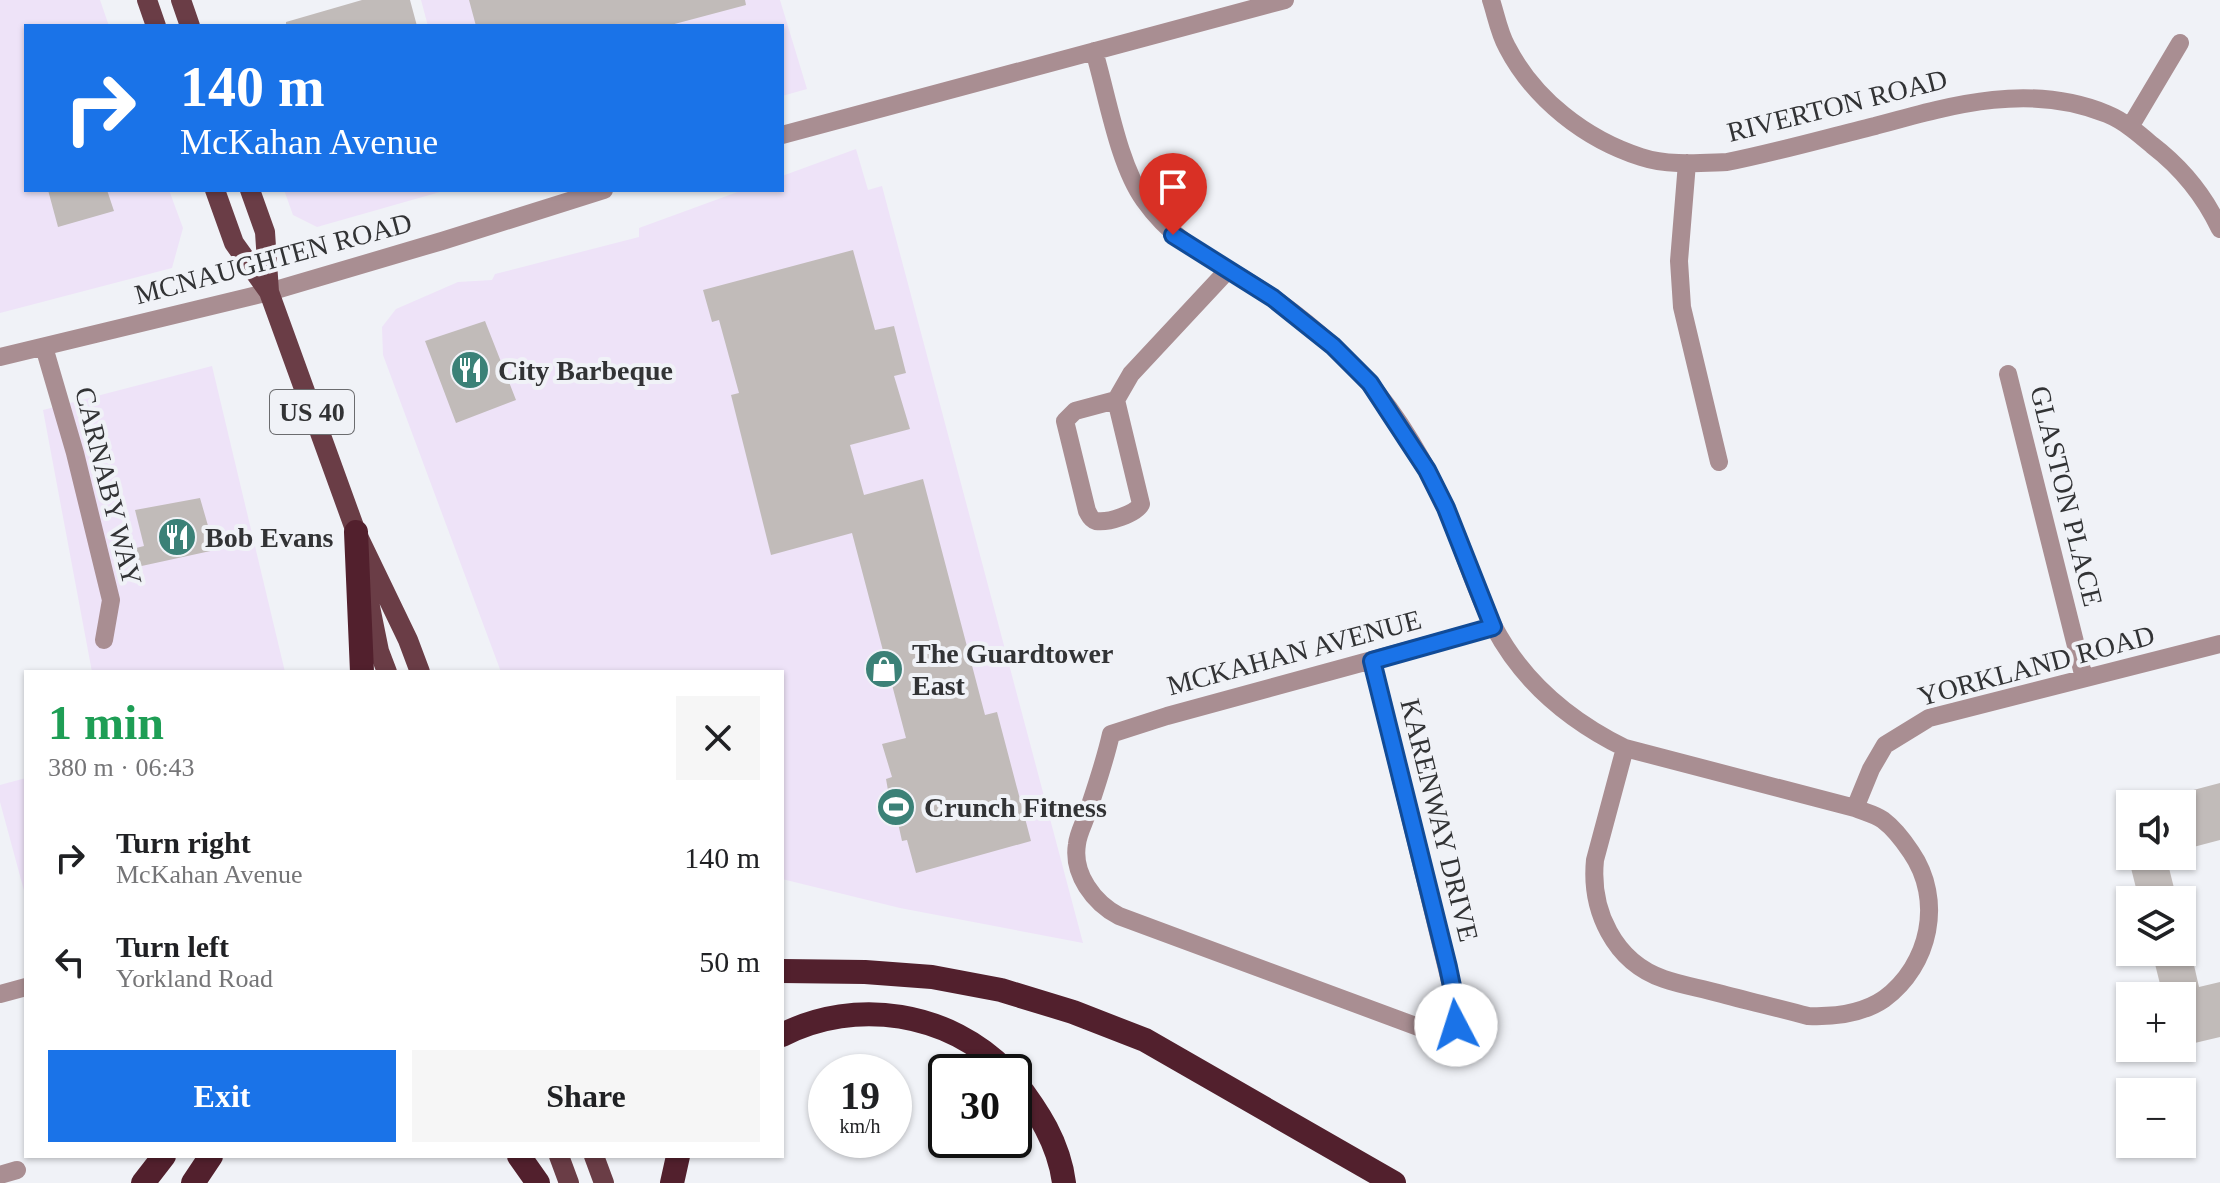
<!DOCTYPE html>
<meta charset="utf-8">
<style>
:root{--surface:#fff;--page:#f6f6f6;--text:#202124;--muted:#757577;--accent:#1a73e8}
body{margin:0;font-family:Georgia,serif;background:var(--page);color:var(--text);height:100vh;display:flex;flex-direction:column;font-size:30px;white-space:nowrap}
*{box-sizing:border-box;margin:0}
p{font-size:26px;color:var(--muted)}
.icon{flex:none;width:44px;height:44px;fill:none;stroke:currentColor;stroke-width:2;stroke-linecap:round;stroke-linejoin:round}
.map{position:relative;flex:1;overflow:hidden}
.drawer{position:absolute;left:24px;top:670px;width:760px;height:488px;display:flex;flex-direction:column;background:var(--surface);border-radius:0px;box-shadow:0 2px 6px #0004}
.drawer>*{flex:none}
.banner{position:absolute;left:24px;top:24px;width:760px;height:168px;border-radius:0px;box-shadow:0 2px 6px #0004;background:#1a73e8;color:#fff;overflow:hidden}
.controls{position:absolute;left:2116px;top:790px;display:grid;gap:16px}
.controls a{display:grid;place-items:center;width:80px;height:80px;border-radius:0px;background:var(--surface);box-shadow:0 2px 6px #0004;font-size:40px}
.speed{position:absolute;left:808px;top:1054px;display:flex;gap:16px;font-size:40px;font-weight:700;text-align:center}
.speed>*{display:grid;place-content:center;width:104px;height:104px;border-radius:50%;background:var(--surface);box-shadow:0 2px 6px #0004;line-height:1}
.speed small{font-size:20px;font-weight:400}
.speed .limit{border:4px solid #111;border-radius:12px;background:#fff;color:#111}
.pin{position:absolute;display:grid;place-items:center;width:68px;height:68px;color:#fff;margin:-82px -34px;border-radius:50% 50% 50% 0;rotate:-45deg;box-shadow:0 0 8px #0007}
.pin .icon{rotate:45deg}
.me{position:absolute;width:88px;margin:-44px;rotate:355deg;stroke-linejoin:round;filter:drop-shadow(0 0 6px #0008)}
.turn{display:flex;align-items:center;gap:28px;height:168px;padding:0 24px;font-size:36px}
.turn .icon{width:104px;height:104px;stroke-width:2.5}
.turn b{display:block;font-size:56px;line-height:68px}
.round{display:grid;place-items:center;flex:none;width:84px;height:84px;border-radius:0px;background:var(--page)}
.headline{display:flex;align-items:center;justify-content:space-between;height:136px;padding:0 24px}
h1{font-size:48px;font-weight:700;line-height:60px;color:#1e9e55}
.button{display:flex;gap:16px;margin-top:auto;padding:16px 24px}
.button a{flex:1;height:92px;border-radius:0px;background:var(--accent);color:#fff;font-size:32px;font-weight:700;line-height:92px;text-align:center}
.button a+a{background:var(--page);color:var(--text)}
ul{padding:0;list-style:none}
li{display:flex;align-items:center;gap:24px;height:104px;padding:0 24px}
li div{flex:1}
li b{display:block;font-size:30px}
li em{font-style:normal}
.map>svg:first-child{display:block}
</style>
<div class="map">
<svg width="2220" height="1183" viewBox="0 0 2220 1183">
<rect width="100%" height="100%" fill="#f0f2f7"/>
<path fill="#eee3f8" d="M0 0H100L109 26H26V190H169L183 228 172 268 0 313Z
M421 0H780L807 89 782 96V26H428Z
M856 149 868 190 882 186 1083 943 900 908 782 879V672H501L383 355 382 327 396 309 458 282 492 280 495 274 639 237V228L743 190H782V176Z
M284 190H447L317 227 293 215Z
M212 366 285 672H92L43 410Z
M26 778V898L0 802V785Z"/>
<path fill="#c1bbb9" d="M362 0H410L417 26H286V22Z
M469 0H745L746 5 667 26H476Z
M48 190H107L114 211 58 227Z
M853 250 875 330 894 326 906 373 894 376 910 429 850 445 864 495 923 479 985 715 997 712 1031 841 916 873 907 840 902 841 898 823 894 824 886 779 892 777 882 744 906 738 852 533 771 555 731 395 739 393 719 320 712 322 703 290Z
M485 321 516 400 456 423 425 341Z
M200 498 215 550 137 567 132 549 144 546 135 510Z
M2220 783V840L2182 850V793Z
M2128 856H2166L2177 900H2139Z
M2152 952H2191L2199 987 2220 982V1037L2182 1046V996H2163Z"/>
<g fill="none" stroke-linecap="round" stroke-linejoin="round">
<path stroke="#a98e92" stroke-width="18" d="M1491 0C1496 15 1499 33 1507 47 1534 99 1585 139 1641 157 1668 166 1700 163 1727 162 1777 152 1826 138 1875 126 1951 105 2030 82 2107 114 2124 121 2138 133 2152 145 2182 168 2204 195 2220 229
M1094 51C1107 94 1118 164 1144 200 1175 244 1213 259 1257 287 1297 313 1336 346 1367 381 1398 415 1428 467 1446 509 1463 548 1474 590 1494 627 1523 682 1570 721 1625 748L1855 808C1864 812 1875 814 1883 820 1895 829 1903 840 1911 852 1944 900 1930 965 1884 999 1862 1014 1833 1017 1808 1016 1778 1008 1748 1001 1718 993 1700 988 1681 985 1664 979 1614 962 1590 910 1595 860L1625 748
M2130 127 2180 43
M782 135 1285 0
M1687 163 1679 261 1682 307 1719 462
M44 347 75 453 111 600 104 640
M0 357 269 292 442 241 604 190
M2008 374 2084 678
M1116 400 1141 504C1136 514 1108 523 1096 521 1090 519 1090 516 1087 511L1065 421 1075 411Z
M1116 400 1131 374 1228 270
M1372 661 1457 1010 1456 1025 1448 1038 1119 916C1094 903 1072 874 1077 844 1078 834 1084 823 1087 814 1096 787 1105 761 1111 734L1167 716 1493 627
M1855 808 1871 769 1885 745 1929 718 2220 644
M0 994 26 987
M0 1175 17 1170"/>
<path stroke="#6a3d46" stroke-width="20" d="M147 0 156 26
M181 0 190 26
M215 190 234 243 269 292 356 532 408 640 420 672
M250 190 265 232 269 292
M366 587 379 651 387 672
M559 1156 569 1183
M594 1156 604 1183"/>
<path stroke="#52202d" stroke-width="24" d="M356 532 362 672
M782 971 865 972 932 977 1001 990 1073 1012 1145 1040 1394 1183
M782 1035C856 997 949 1012 1007 1072
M1014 1080C1038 1111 1059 1143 1064 1183
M519 1156 538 1183
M143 1183 164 1156
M193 1183 211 1156
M672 1183 678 1156"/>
</g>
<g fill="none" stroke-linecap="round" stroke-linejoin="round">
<defs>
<path id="route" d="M1173 235 1273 298 1333 346 1370 383 1427 470 1446 508 1493 627 1372 661 1448 967 1457 1010 1456 1025"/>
</defs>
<use href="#route" stroke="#114b97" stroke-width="20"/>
<use href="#route" stroke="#1a73e8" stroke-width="14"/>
</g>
<defs>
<symbol id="restaurant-disc" viewBox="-11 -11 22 22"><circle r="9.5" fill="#3b8177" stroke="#f0f2f7"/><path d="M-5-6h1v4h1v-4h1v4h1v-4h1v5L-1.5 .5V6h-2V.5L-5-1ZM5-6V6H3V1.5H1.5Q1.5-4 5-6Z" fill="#fff"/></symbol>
<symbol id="shop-disc" viewBox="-11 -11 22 22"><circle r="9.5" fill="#3b8177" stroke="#f0f2f7"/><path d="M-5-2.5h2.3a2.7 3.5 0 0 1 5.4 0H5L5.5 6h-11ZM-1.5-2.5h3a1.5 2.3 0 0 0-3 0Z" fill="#fff"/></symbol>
<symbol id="stadium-disc" viewBox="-11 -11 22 22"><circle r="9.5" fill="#3b8177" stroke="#f0f2f7"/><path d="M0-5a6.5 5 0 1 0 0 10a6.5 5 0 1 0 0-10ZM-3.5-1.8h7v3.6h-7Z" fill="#fff"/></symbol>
</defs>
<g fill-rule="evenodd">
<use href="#restaurant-disc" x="448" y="348" width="44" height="44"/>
<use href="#restaurant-disc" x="155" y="515" width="44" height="44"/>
<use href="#shop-disc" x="862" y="647" width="44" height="44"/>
<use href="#stadium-disc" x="874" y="785" width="44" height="44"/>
</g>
<g text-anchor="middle" stroke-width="8" stroke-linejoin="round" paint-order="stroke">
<rect fill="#f0f2f7" stroke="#6b6c6f" stroke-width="2" x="270" y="390" width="84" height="44" rx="6"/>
<g font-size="26" font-weight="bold" fill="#323335">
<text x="312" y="421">US 40</text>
</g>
<g font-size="28" fill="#323335" stroke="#f0f2f7">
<text transform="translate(1837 105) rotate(-14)" y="10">RIVERTON ROAD</text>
<text transform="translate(273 258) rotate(-15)" y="10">MCNAUGHTEN ROAD</text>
<text transform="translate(109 486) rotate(76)" y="10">CARNABY WAY</text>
<text transform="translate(2067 496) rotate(76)" y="10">GLASTON PLACE</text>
<text transform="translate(1294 652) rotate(-15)" y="10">MCKAHAN AVENUE</text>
<text transform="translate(2036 665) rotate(-15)" y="10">YORKLAND ROAD</text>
<text transform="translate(1440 820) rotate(76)" y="10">KARENWAY DRIVE</text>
</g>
<g font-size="28" font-weight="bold" fill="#323335" stroke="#f0f2f7" text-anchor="start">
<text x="498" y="380">City Barbeque</text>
<text x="205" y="547">Bob Evans</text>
<text x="912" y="663">The Guardtower<tspan x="912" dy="32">East</tspan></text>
<text x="924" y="817">Crunch Fitness</text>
</g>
</g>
</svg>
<div class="controls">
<a><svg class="icon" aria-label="sound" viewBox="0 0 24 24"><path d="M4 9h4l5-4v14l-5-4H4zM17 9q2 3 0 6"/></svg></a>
<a><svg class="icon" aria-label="layers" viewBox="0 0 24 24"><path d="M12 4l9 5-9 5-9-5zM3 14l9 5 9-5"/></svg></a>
<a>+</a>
<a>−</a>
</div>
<div class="speed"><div>19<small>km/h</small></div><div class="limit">30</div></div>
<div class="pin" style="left:1173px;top:235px;background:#d93025"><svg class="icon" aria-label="arrive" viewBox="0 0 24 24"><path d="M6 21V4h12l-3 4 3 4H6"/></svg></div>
<svg class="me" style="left:1456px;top:1025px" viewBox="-20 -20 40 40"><circle r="19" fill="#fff"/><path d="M0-13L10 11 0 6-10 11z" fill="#1a73e8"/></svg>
<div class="banner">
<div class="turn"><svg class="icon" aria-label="right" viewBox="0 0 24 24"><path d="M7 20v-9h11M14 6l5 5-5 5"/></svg><div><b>140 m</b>McKahan Avenue</div></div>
</div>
<section class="drawer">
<div class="headline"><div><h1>1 min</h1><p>380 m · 06:43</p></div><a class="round"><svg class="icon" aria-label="close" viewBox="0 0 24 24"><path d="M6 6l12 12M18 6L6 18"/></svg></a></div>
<ul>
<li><svg class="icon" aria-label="right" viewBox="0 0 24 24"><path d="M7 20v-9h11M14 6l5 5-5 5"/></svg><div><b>Turn right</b><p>McKahan Avenue</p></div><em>140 m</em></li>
<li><svg class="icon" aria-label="left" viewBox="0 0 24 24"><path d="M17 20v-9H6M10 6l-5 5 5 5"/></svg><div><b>Turn left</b><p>Yorkland Road</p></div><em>50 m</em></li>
</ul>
<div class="button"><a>Exit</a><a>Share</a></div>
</section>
</div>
